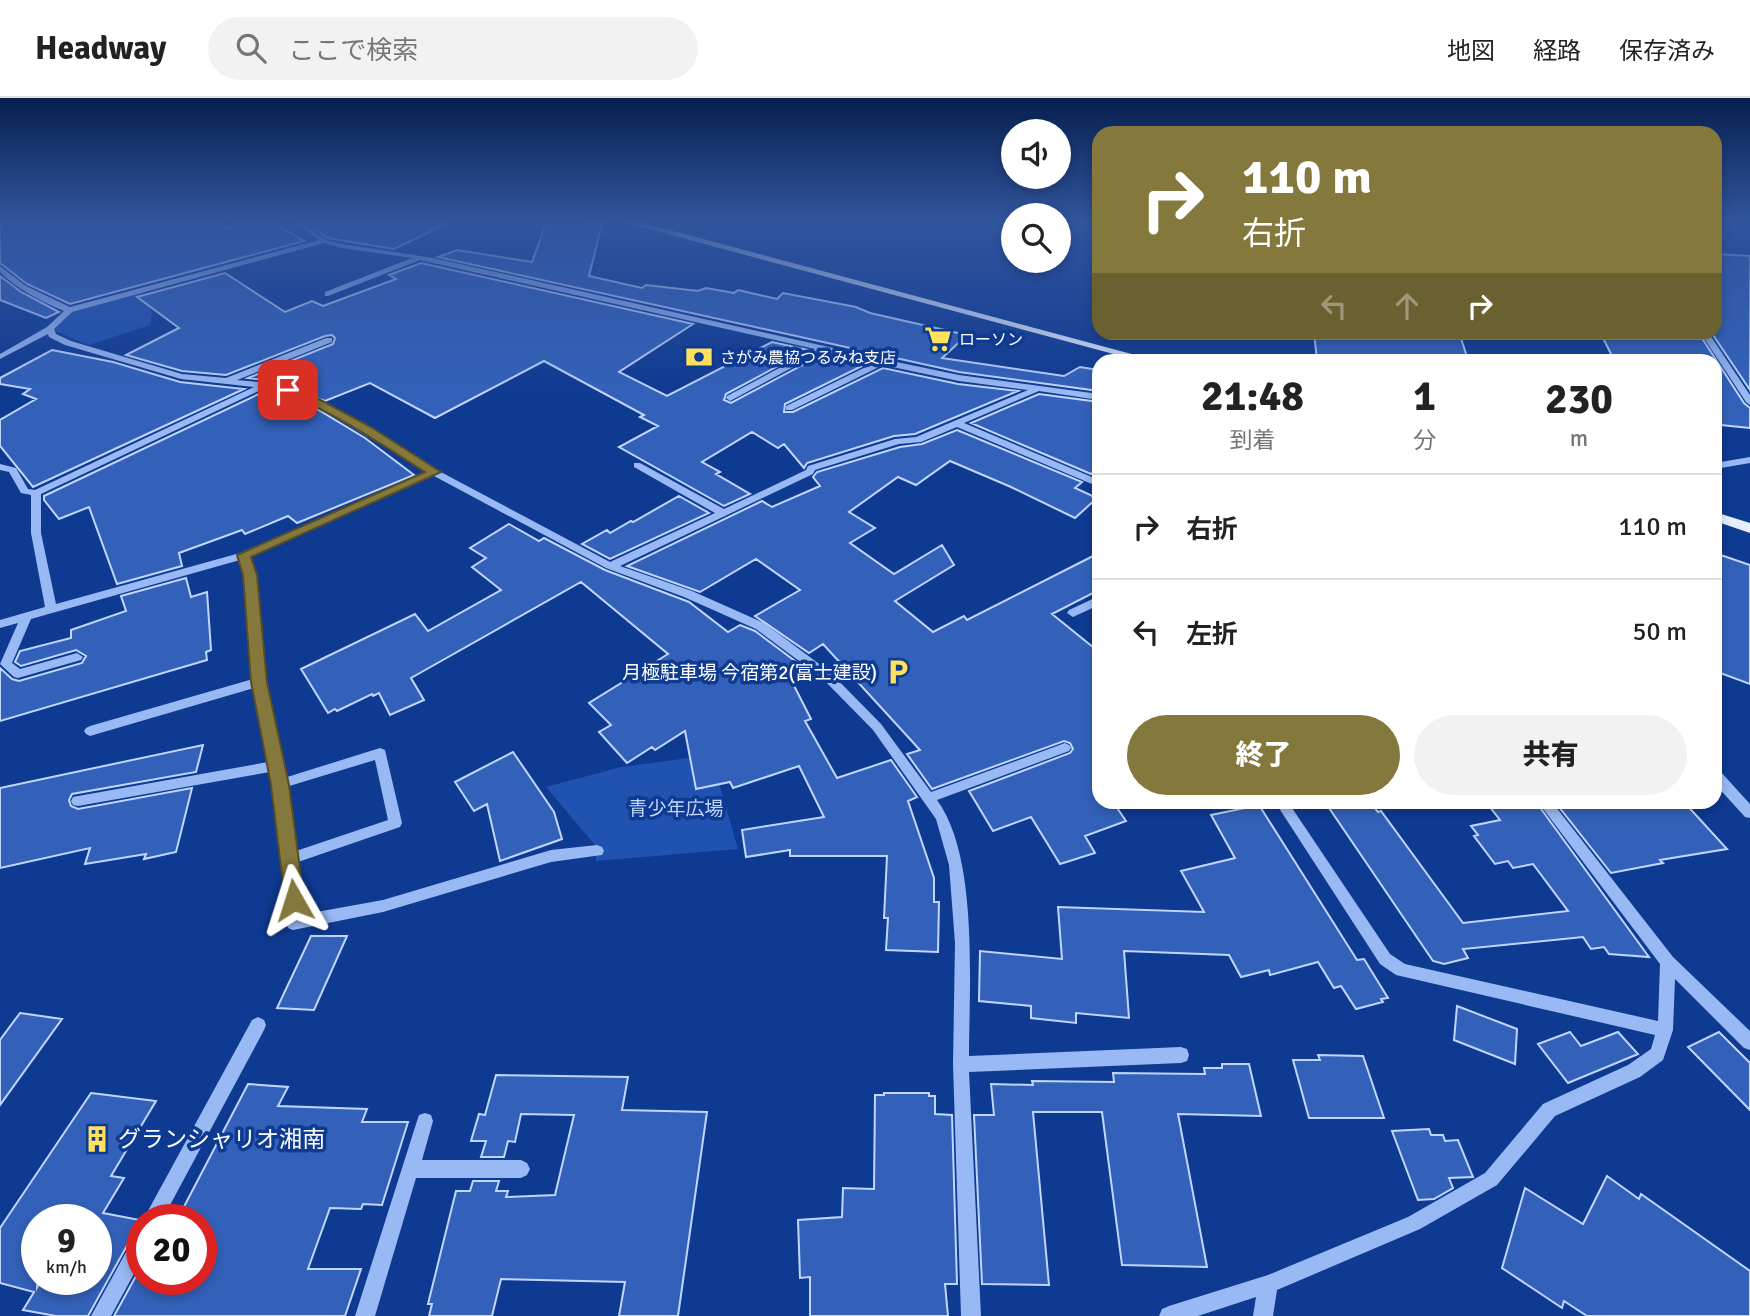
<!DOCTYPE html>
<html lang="ja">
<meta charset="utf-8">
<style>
:root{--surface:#fff;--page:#f2f2f2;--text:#222;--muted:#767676;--line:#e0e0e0;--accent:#85783c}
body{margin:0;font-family:Signika,"Noto Sans JP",sans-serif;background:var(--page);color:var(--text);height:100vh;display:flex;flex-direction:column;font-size:26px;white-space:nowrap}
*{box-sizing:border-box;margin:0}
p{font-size:23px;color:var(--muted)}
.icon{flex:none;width:38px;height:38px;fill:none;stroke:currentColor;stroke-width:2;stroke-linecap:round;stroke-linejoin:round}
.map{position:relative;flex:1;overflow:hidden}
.side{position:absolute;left:1092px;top:256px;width:630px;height:455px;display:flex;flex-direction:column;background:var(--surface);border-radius:21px;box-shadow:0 4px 10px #0003}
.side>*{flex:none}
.guide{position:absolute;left:1092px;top:28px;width:630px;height:214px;border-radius:21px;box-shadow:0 4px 10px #0003;background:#85783c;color:#fff;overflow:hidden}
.tools{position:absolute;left:1001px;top:21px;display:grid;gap:14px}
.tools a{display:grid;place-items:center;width:70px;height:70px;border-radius:50%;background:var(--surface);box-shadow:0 4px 10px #0003;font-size:35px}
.speed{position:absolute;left:21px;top:1106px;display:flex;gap:14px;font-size:35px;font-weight:700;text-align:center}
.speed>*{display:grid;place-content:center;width:91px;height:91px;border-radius:50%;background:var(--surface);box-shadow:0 4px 10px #0003;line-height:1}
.speed small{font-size:18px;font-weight:400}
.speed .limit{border:10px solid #d22;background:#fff;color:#111}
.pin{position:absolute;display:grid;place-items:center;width:60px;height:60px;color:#fff;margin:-30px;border-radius:14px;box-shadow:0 4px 10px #0006}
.me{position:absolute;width:77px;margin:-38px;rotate:354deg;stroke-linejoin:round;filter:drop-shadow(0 0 5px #0008)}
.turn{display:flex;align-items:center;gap:24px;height:147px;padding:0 35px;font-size:32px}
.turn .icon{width:91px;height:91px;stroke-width:2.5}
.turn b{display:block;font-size:49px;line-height:60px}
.lanes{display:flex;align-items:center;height:66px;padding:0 35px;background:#0003;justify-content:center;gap:35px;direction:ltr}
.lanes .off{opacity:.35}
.eta{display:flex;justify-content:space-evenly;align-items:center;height:119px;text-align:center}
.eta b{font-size:42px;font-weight:800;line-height:49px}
.cta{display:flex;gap:14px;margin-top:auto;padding:14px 35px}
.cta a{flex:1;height:80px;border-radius:42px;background:var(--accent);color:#fff;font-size:28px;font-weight:800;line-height:80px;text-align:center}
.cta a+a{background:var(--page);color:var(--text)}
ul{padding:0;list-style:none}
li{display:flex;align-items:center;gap:21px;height:105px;padding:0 35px;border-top:2px solid var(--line)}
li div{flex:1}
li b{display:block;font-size:26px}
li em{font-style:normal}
header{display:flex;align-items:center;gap:42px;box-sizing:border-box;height:98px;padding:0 35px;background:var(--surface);border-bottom:2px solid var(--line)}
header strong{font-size:33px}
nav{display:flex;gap:38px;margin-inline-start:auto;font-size:24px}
.search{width:490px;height:63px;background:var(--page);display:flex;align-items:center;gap:18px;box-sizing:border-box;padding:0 24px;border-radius:38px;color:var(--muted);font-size:26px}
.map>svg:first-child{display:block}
</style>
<header>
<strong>Headway</strong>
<div class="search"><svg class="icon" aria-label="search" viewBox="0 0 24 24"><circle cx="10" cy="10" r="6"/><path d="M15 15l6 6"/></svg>ここで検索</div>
<nav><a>地図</a><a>経路</a><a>保存済み</a></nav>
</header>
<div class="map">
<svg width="1750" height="1218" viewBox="0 0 1750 1218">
<rect width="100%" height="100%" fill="#0f3a91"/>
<path fill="#2052b1" d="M139 193 152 214 150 227 89 247 50 231 69 212Z
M711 657 738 751 596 763 595 747 546 689 621 669Z"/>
<path fill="#3361b9" stroke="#c1d6fe" stroke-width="2" fill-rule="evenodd" d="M0 124H220L227 130 245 124H272L304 143 70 206 27 186 0 165Z
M307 124H450L394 151 327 140Z
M602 126 589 178 642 190 646 187 698 193 706 190 734 195 738 192 777 201 783 195 856 209 870 215 967 237 942 260 1064 278 1080 269 1099 272V293L959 274 438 159 457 152 532 164 545 128Z
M1715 156 1750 158V292L1711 234H1715Z
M421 165 693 226 619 274 667 298 772 244 808 252 726 296 724 302 731 305 823 256 866 266 785 306 784 314H793L883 270 958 286 1018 293 915 336 894 338 807 365 804 370 784 346 778 350 752 334 702 364 720 374 716 376 750 396 724 408 619 349 658 328 640 319 644 317 544 263 435 320 370 285 325 303 271 283 248 280 333 246 335 240 332 237 325 238 226 277 182 273 126 257 179 230 137 199 225 175 285 214 312 203 323 208 396 181 389 177Z
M0 178 21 194 59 214 46 220 0 202Z
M1314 234H1459L1468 262H1317Z
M1600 234H1698L1744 305 1750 310V330L1721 327 1715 317V262H1614Z
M52 252 113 264 180 284 244 291 33 389 0 348V322L36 301 23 296 30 291 0 286V280Z
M265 293 307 305 365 340 414 377 297 425 288 418 245 436 242 432 179 455 182 468 117 486 89 409 59 421 44 402V398Z
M1039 296 1099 304V369L1091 376 971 325Z
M957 332 1082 384 1075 390 1097 400 1075 420 1011 389 950 363 916 387 898 379 849 414 875 430 850 445 894 476 942 447 954 467 895 503 933 534 964 518 967 522 1099 455V492L1052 516 1099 554V704H1113L1126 723 1085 738 1095 755 1060 766 1031 719 993 733 969 693 1070 655 1073 651 1070 645 1064 643 932 691 907 656 920 652 823 546 809 555 755 518 800 492 756 461 700 494 627 468 762 403 772 409 820 388 813 379 817 374 900 349 922 346Z
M679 398 709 415 610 461 582 446 607 432 610 435 631 423 633 424Z
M509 426 539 443 544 440 605 472 689 504 728 534 740 527 755 533 795 563 785 570 811 621 805 623 837 680 891 662 917 699 908 703 934 780V804H939L938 854 886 852 888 820H884L887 758H790V752L746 759 742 732 824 719 799 668 733 690 730 684 696 691 685 633 655 652 652 649 627 665 599 634 611 627 589 605 668 556 581 484 411 580 424 602 390 617 379 595 373 598 372 596 337 613 335 611 328 615 301 571 415 516 428 533 501 492 472 469 486 460 470 450Z
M1715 455 1750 467V586L1715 573Z
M186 480 191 499 207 494 211 552 206 554 207 562 0 623V570L12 581 19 583 82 565 86 558 76 552 21 568 15 564 20 553 71 540V532L126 513 121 498Z
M203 647 196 674 72 696 69 702 71 708 78 711 192 690 176 754 144 761 146 756 85 766 90 750 0 770V690Z
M513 654 554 714 562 741 500 763 487 706 474 713 455 684Z
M1325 704H1370L1378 714 1381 713 1463 825 1568 813 1533 766 1513 770 1508 763 1495 766 1474 738 1478 737 1471 728 1500 722 1486 704H1536L1649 859 1609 856 1604 849 1591 851 1583 839 1463 851 1468 860 1444 866 1433 863Z
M1555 704H1684L1727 751 1660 762 1663 765 1611 775Z
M1259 707 1357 862 1364 861 1388 900 1381 901 1383 904 1356 911 1341 888 1334 890 1318 864 1270 877 1269 872 1241 879 1229 857 1124 853 1129 920 1076 915V925L1031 920V908L979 903 980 853 1062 861 1058 809 1204 814 1181 773 1235 760 1211 717Z
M311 838H347L314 912 277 910Z
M1457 908 1517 931 1515 966 1454 942Z
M20 915 62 921 0 1007V942Z
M1570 934 1581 948 1618 934 1638 956 1568 985 1538 946Z
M1719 934 1750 965V1012L1688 949Z
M1318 957 1363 958 1384 1020H1309L1293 962H1320Z
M1222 966H1249L1261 1018 1178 1016 1207 1169 1122 1167 1102 1014H1033L1049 1187 982 1186 974 1017H994L991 986 1033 987 1032 983 1114 984 1113 975 1205 976 1204 970H1222Z
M496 977 628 979 622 1012 707 1014 678 1218H619L625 1184 501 1181 492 1218H429L432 1206H428L456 1093H470L473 1083H499L496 1093H508L506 1099 555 1097 574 1017 521 1016 515 1044 508 1043 504 1059H481L486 1043H471L479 1016 485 1017Z
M248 986 288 989 278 1008 367 1011 362 1024H408L382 1107 363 1106 361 1111 330 1110 308 1171H361L345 1218H114L142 1167V1185L144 1181H201V1122H177Z
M91 995 156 1003 111 1078 124 1080 103 1115 140 1122 142 1131 134 1135 88 1218H56L23 1212 34 1194 0 1185V1130ZM37 1122H96V1181H42L37 1190Z
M884 995H929V998H935V1016L952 1017 957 1186H945L948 1218H810V1179L800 1180 798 1122 842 1119 843 1090 874 1091 875 997H884Z
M1429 1031 1431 1037H1443L1445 1043 1458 1042 1473 1079 1449 1080 1453 1090 1434 1101 1418 1102 1392 1033Z
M1607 1078 1639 1101 1641 1096 1750 1173V1218H1587L1564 1203 1562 1210 1502 1170 1525 1090 1583 1126Z"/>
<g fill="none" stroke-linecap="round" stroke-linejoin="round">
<path fill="#99b9f4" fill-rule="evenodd" d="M294 124H302L326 142 342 146 433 160 882 261 959 277 1099 296V302L1039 293 964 325 1099 382V389L957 329 921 344 899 346 815 372 813 376 620 468 692 493 764 525 830 574 881 626 931 694 1065 645 1069 647 1071 650 1069 653 937 702C979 759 969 888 969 958L1181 949 1187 951 1189 957 1187 963 1181 965 969 974 981 1218H961L953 966 955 845 949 767 936 721 873 632 822 580 756 531 684 499 606 470 434 378 250 459 258 505 265 585 284 680 380 650 385 652 402 725 400 729 298 764 300 817 383 802 551 752 597 747 602 749 604 753 602 757 551 764 383 814 293 832 288 830 286 825 284 765 270 674 78 708 73 707 71 703 73 699 78 698 268 664 254 590 90 638 86 636 84 633 86 630 90 628 253 581 242 473 240 462 31 521 12 565 20 571 77 555 83 559 81 562 18 580 14 579 0 566 18 525 0 530V522L45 509 31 435V397L21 395 9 374 0 372V366L16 370 28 391 35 392 254 289 181 281 65 247 49 239 48 236 0 261V256L47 229 64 213C41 203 18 192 0 174V168L26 188 70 209 319 142ZM324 145 342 150 412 160 325 194V198H328L420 162 815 251 727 298 726 300 730 303 823 253 874 265 786 308V312H792L883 267 959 283 1028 292 916 339 895 341 808 368 806 372 724 411 640 365H634V369L715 415 610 464 437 372 314 299 270 285 237 282 332 244V240H326L226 280 182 276 71 243 56 236 54 231 72 214ZM265 290 308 303 427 374 240 455 56 506 41 435V396ZM375 662 388 722 296 753 286 689Z
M1700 234H1708L1750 297V307L1746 304Z
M1750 359V365L1715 371V365Z
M1099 498V507L1073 519 1067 515 1069 512Z
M1715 672 1720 673 1750 706V720L1745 719 1715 686Z
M1275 704H1288L1390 856 1405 866 1658 923 1660 866 1538 704H1552L1673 859 1750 933V952L1744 950 1675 881 1673 932 1663 962 1640 979 1555 1018 1497 1087 1420 1131 1277 1192 1273 1218H1253L1256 1199 1198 1218H1159L1162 1211 1169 1208 1268 1177 1408 1119 1485 1075 1543 1006 1628 967 1651 951 1655 937 1396 877 1380 866Z
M258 919 264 922 266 927 264 932 162 1122H143L252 922Z
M425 1015 431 1017 433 1023 422 1062H521L527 1065 530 1071 527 1077 521 1080H416L375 1218H355L417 1023 419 1017Z
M142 1133V1161L111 1218H91L136 1136Z"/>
<path fill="#e6edff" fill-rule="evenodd" d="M623 124H640L1154 262H1136Z
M1715 414 1750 425V435L1715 423Z"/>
</g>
<linearGradient id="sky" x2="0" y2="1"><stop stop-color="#082050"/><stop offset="0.42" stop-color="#31559d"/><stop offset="1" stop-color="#31559d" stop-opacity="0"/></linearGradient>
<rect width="1750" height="295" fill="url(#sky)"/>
<path fill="#85783c" stroke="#564e27" stroke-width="2" d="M288 289 315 299 371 329 441 374 251 459 257 477 267 584 289 687 304 802 301 807 294 810 288 807 285 802 271 687 251 584 243 477 237 457 425 374C379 345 334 314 284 295L282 292Z"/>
<defs>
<symbol id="supermarket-bare" viewBox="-9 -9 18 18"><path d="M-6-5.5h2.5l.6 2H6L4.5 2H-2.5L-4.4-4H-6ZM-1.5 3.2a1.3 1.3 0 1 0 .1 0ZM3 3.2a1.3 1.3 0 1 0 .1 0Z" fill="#ffe15c" stroke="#0f3a91" stroke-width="2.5" paint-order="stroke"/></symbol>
<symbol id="bank-bare" viewBox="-9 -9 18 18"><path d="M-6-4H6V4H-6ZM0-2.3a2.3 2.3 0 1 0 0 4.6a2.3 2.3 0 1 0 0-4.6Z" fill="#ffe15c" stroke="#0f3a91" stroke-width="2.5" paint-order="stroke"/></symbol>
<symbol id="parking-bare" viewBox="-9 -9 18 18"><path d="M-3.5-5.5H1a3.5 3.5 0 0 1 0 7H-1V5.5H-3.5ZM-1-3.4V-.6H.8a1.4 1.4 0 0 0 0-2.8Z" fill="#ffe15c" stroke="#0f3a91" stroke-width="2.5" paint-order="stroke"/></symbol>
<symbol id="building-bare" viewBox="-9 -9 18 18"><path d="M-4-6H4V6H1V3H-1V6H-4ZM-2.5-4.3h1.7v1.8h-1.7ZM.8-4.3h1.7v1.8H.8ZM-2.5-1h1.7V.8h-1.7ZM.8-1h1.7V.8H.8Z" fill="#ffe15c" stroke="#0f3a91" stroke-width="2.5" paint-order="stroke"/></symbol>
</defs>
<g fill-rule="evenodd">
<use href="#supermarket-bare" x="919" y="222" width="38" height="38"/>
<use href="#bank-bare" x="680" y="240" width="38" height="38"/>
<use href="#parking-bare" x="879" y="555" width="38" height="38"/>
<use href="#building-bare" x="78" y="1022" width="38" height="38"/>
</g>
<g text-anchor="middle" stroke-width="7" stroke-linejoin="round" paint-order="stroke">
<g font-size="16" fill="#fff" stroke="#0f3a91" text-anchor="start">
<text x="959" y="247">ローソン</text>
<text x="720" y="265">さがみ農協つるみね支店</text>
</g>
<g font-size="19" fill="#fff" stroke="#0f3a91" text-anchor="end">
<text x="877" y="581">月極駐車場 今宿第2(富士建設)</text>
</g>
<g font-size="19" fill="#c1d6fe" stroke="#0f3a91">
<text x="676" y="717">青少年広場</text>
</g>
<g font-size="23" fill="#fff" stroke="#0f3a91" text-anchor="start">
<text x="118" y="1049">グランシャリオ湘南</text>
</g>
</g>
</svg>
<div class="tools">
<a><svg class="icon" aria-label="sound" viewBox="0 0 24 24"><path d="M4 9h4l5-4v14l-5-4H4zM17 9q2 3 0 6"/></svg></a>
<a><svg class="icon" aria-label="search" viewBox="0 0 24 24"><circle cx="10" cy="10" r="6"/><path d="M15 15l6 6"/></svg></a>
</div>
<div class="speed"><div>9<small>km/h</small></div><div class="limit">20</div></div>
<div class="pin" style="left:288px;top:292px;background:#d93025"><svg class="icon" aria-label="arrive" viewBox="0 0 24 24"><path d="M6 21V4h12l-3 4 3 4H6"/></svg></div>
<svg class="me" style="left:294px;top:802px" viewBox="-20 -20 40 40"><path d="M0-17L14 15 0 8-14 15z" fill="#85783c" stroke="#fff" stroke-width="4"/></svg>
<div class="guide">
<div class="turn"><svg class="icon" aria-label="right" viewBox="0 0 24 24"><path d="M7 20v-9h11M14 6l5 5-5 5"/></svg><div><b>110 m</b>右折</div></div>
<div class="lanes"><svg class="icon off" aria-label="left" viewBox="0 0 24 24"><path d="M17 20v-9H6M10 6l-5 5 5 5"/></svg><svg class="icon off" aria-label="ahead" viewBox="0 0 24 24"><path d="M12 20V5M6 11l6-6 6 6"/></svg><svg class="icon" aria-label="right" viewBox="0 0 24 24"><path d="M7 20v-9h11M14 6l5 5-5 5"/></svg></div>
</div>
<section class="side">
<div class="eta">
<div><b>21:48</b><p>到着</p></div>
<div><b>1</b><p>分</p></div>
<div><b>230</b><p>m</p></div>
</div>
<ul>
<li><svg class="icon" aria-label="right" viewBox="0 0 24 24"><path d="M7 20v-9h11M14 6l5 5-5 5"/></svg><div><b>右折</b></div><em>110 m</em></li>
<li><svg class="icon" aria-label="left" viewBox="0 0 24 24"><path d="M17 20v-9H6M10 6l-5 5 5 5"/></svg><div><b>左折</b></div><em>50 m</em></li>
</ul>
<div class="cta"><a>終了</a><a>共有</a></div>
</section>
</div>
